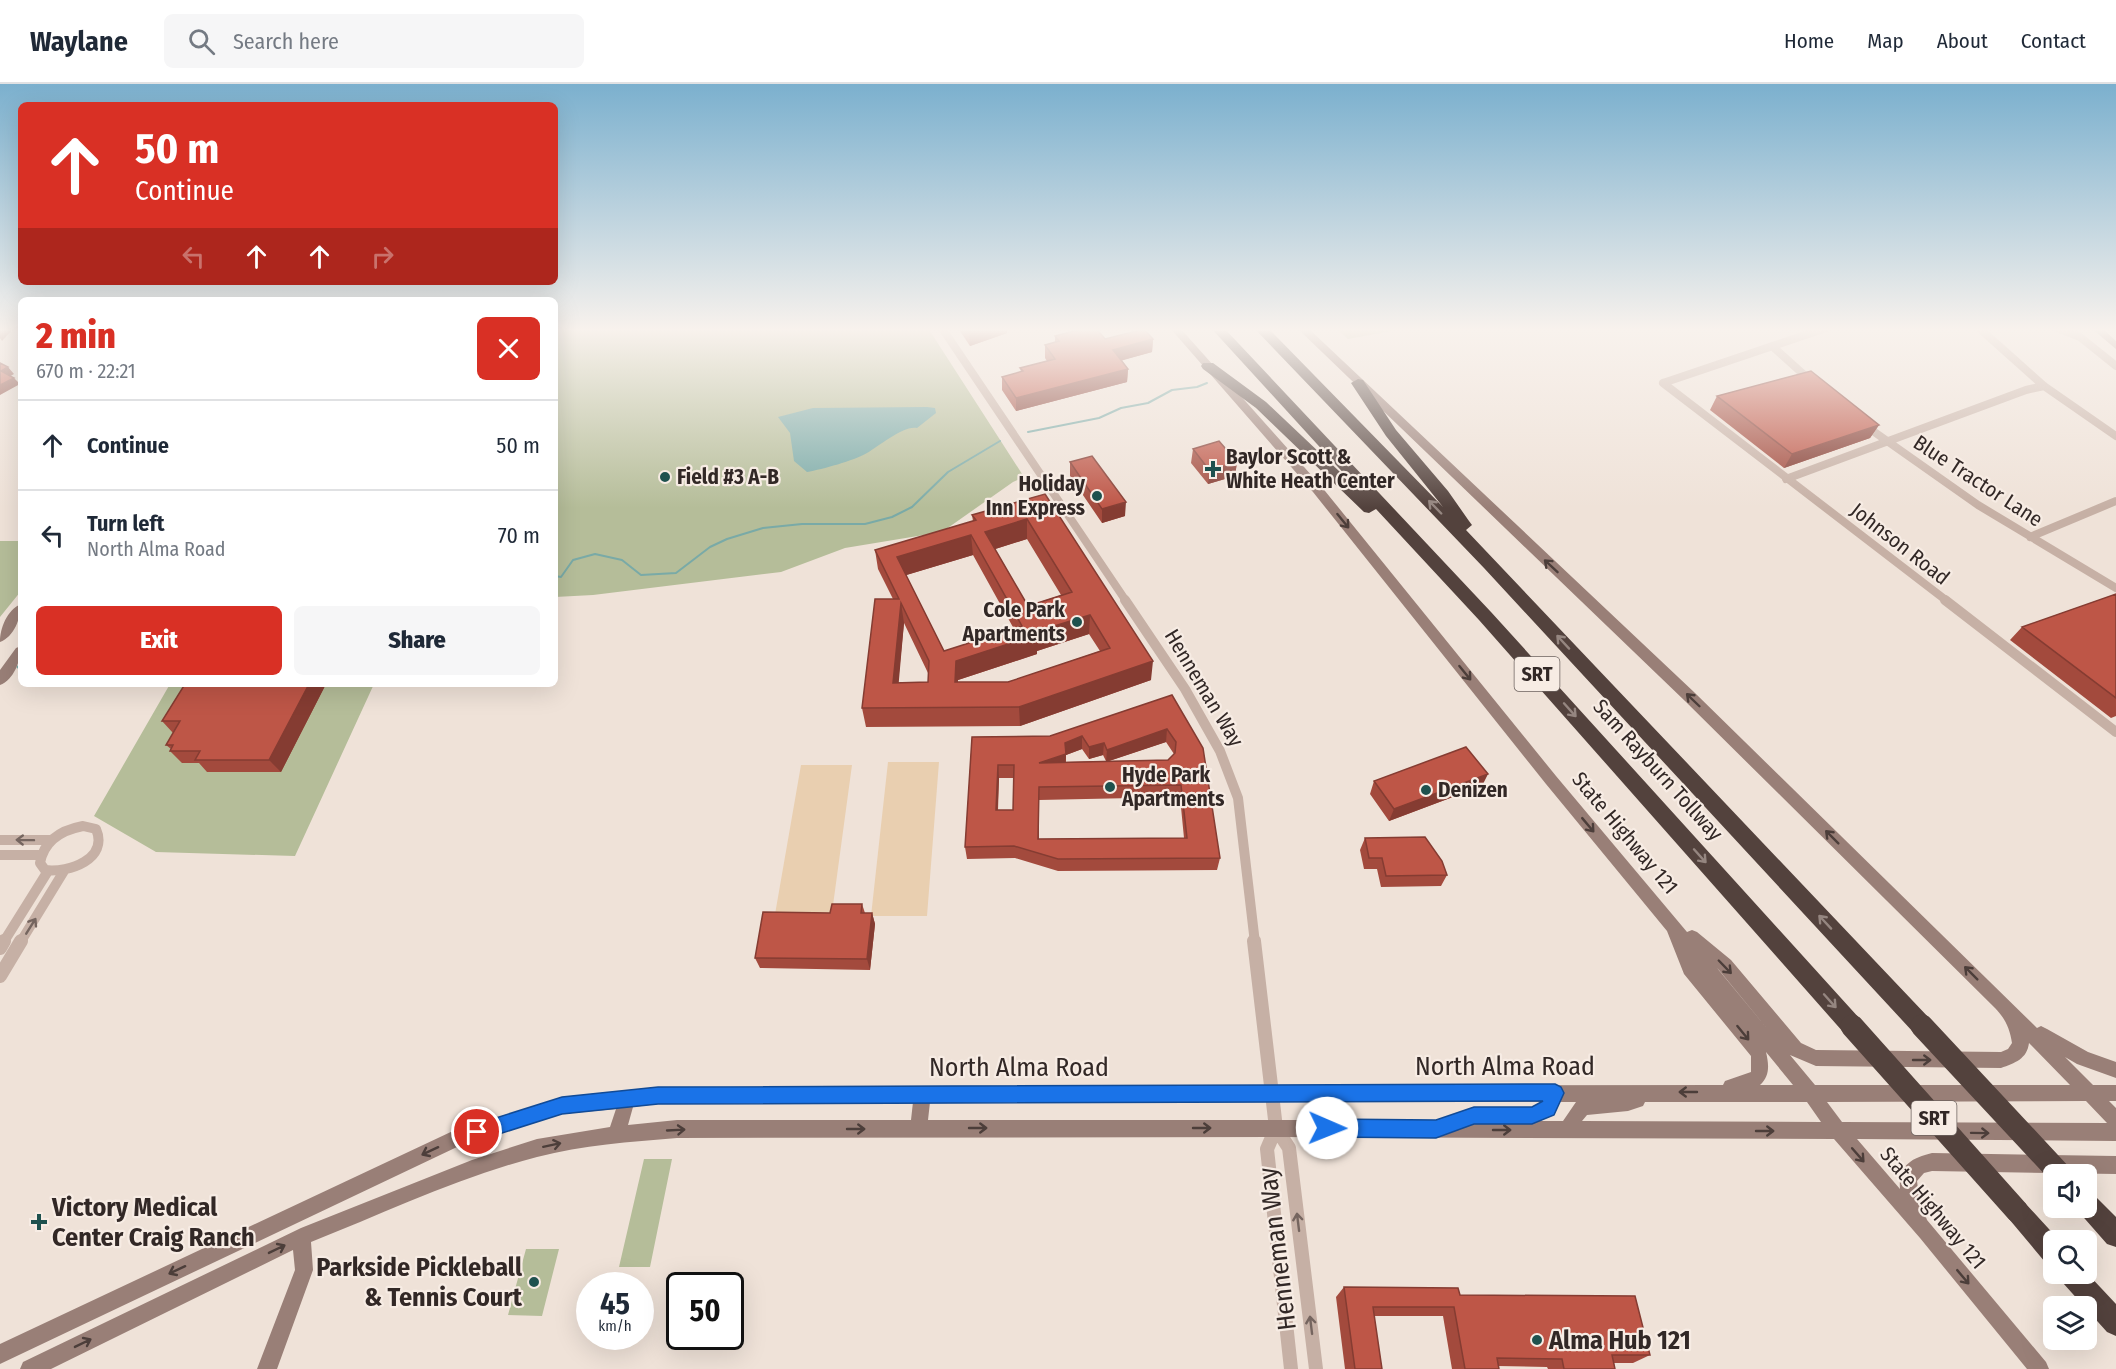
<!DOCTYPE html>
<meta charset="utf-8">
<style>
:root{--surface:#fff;--page:#f6f6f7;--text:#1f2937;--muted:#747a83;--line:#e0e1e3;--accent:#d93025}
body{margin:0;font-family:"Fira Sans Condensed",sans-serif;background:var(--page);color:var(--text);height:100vh;display:flex;flex-direction:column;font-size:22px;white-space:nowrap}
*{box-sizing:border-box;margin:0}
p{font-size:20px;color:var(--muted)}
.icon{flex:none;width:33px;height:33px;fill:none;stroke:currentColor;stroke-width:2;stroke-linecap:round;stroke-linejoin:round}
.map{position:relative;flex:1;overflow:hidden}
.sheet{position:absolute;left:18px;top:213px;width:540px;height:390px;display:flex;flex-direction:column;background:var(--surface);border-radius:9px;box-shadow:0 6px 24px #0002}
.sheet>*{flex:none}
.guide{position:absolute;left:18px;top:18px;width:540px;height:183px;border-radius:9px;box-shadow:0 6px 24px #0002;background:#d93025;color:#fff;overflow:hidden}
.fabs{position:absolute;left:2043px;top:1080px;display:grid;gap:12px}
.fabs a{display:grid;place-items:center;width:54px;height:54px;border-radius:9px;background:var(--surface);box-shadow:0 6px 24px #0002;font-size:30px}
.speed{position:absolute;left:576px;top:1188px;display:flex;gap:12px;font-size:30px;font-weight:700;text-align:center}
.speed>*{display:grid;place-content:center;width:78px;height:78px;border-radius:50%;background:var(--surface);box-shadow:0 6px 24px #0002;line-height:1}
.speed small{font-size:15px;font-weight:400}
.speed .limit{border:3px solid #111;border-radius:9px;background:#fff;color:#111}
.pin{position:absolute;display:grid;place-items:center;width:51px;height:51px;color:#fff;margin:-26px;border:3px solid #fff;border-radius:50%;box-shadow:0 2px 6px #0007}
.me{position:absolute;width:66px;margin:-33px;rotate:91deg;stroke-linejoin:round;filter:drop-shadow(0 0 4px #0008)}
.turn{display:flex;align-items:center;gap:21px;height:126px;padding:0 18px;font-size:27px}
.turn .icon{width:78px;height:78px;stroke-width:2.5}
.turn b{display:block;font-size:42px;line-height:51px}
.lanes{display:flex;align-items:center;height:57px;padding:0 18px;background:#0003;justify-content:center;gap:30px;direction:ltr}
.lanes .off{opacity:.35}
.round{display:grid;place-items:center;flex:none;width:63px;height:63px;border-radius:9px;background:var(--page)}
.head{display:flex;align-items:center;justify-content:space-between;height:102px;padding:0 18px}
h1{font-size:36px;font-weight:800;line-height:45px;color:var(--accent)}
.action{display:flex;gap:12px;margin-top:auto;padding:12px 18px}
.action a{flex:1;height:69px;border-radius:9px;background:var(--accent);color:#fff;font-size:24px;font-weight:800;line-height:69px;text-align:center}
.action a+a{background:var(--page);color:var(--text)}
ul{padding:0;list-style:none}
li{display:flex;align-items:center;gap:18px;height:90px;padding:0 18px;border-top:2px solid var(--line)}
li div{flex:1}
li b{display:block;font-size:22px}
li em{font-style:normal}
header{display:flex;align-items:center;gap:36px;box-sizing:border-box;height:84px;padding:0 30px;background:var(--surface);border-bottom:2px solid var(--line)}
header strong{font-size:28px}
nav{display:flex;gap:33px;margin-inline-start:auto;font-size:21px}
.search{width:420px;height:54px;background:var(--page);display:flex;align-items:center;gap:15px;box-sizing:border-box;padding:0 21px;border-radius:9px;color:var(--muted);font-size:22px}
.map>svg:first-child{display:block}
</style>
<header>
<strong>Waylane</strong>
<div class="search"><svg class="icon" aria-label="search" viewBox="0 0 24 24"><circle cx="10" cy="10" r="6"/><path d="M15 15l6 6"/></svg>Search here</div>
<nav><a>Home</a><a>Map</a><a>About</a><a>Contact</a></nav>
</header>
<div class="map">
<svg width="2116" height="1285" viewBox="0 0 2116 1285">
<rect width="100%" height="100%" fill="#efe2d8"/>
<path fill="#b5bd99" d="M555 244H928L1024 393 1013 398 942 448 845 464 781 488 593 511 555 513Z
M1336 244H1409L1348 255Z
M0 457H21V507L0 533Z
M170 600H374L295 772 156 768 94 732Z
M644 1075H672L650 1183H619Z
M526 1165H559L542 1232 508 1231Z"/>
<path fill="#e9cfb0" d="M888 678H939L927 832H871Z
M801 681H852L831 836H774Z"/>
<path fill="#79aaa7" d="M927 323 935 324 936 329 917 344C904 341 879 362 867 369 853 377 823 385 807 388L794 377 790 349 778 333 813 324Z"/>
<g fill="none" stroke-linecap="round" stroke-linejoin="round">
<path stroke="#79aaa7" stroke-width="2" d="M1028 348 1099 334 1121 324 1148 319 1172 306 1197 303 1207 299
M555 492 561 493 573 476 595 470 622 476 641 491 676 489 710 463 727 455 763 444 802 440H865L892 433 912 423 948 388 1000 357"/>
<path stroke="#79aaa7" stroke-width="3" d="M18 583 21 582"/>
<path stroke="#c6b0a5" stroke-width="8" d="M942 244 1126 517
M1979 244 2044 302 2116 352
M2057 244 2080 253 2116 282
M1772 262 1812 298
M1663 299 1947 517
M1663 299 1826 244
M1863 340 1978 421 2116 504
M1786 395 2026 306 2044 302
M2030 453 2116 417"/>
<path stroke="#c6b0a5" stroke-width="10" d="M1125 516 1185 605 1220 667 1238 714 1255 859
M1945 516 2116 648
M83 742 96 745C109 775 69 789 45 786L40 779C44 756 62 746 83 742Z
M0 756H50
M0 771H40
M3 859 48 787
M20 859 64 787"/>
<path stroke="#c6b0a5" stroke-width="14" d="M1254 857 1276 1044 1289 1064 1316 1285
M0 864 4 857
M0 892 21 857
M1276 1044 1267 1065 1291 1285"/>
<path fill="#997f77" fill-rule="evenodd" d="M1170 244H1180L1321 402 1556 692 1687 848 1692 846 1697 848 1731 876 1801 959 1816 966 2001 968 2008 965 2012 959C2010 945 2005 934 1995 924L1685 617 1297 244H1308L1695 609 2037 944 2041 942 2047 945 2088 968 2116 978V994L2077 980 2065 973 2093 1001H2116V1017H2109L2116 1024V1057L1857 1055 1900 1105C1898 1082 1911 1074 1932 1069L2116 1072V1090L1932 1087 1924 1089 1917 1097 1919 1113 1927 1136 2046 1278 2049 1285H2027L1920 1154 1834 1055 1276 1053 677 1054C630 1058 583 1061 537 1073 459 1093 385 1129 311 1158L313 1186 277 1285H257L295 1186 293 1166 51 1285H20L23 1278 301 1144 472 1076 537 1055 610 1043 616 1025 562 1030 457 1063 0 1280V1260L455 1046 562 1014 658 1004 801 1002 1723 1001 1725 997 1751 988V972L1684 890 1667 847 1546 700 1313 408ZM1717 884 1719 886 1770 948ZM2029 959 2070 1001H1815L1790 971 1816 982 2001 984C2015 979 2027 975 2029 959ZM1766 968 1793 1001H1760C1770 992 1769 981 1766 968ZM2086 1017 2107 1039 1842 1038 1827 1018ZM913 1018 911 1036H677L628 1041 633 1023 658 1020ZM930 1018H1543L1532 1023H1474L1439 1036H928ZM1560 1018H1576L1563 1037H1539L1554 1031ZM1645 1018H1807L1821 1038 1582 1037 1587 1031 1628 1027 1643 1022Z
M2091 244H2102L2116 257V265Z
M21 520C21 534 14 553 0 558 0 544 7 526 21 520Z
M21 562C21 576 14 596 0 601V586L16 564Z"/>
<path fill="#53423d" fill-rule="evenodd" d="M1211 244H1224L1491 528 1860 935 1863 942 1860 949 1852 952 1844 949 1479 536 1376 425 1369 429 1364 428 1256 324 1203 285 1201 282 1203 279H1213L1266 318 1358 405Z
M1254 244H1268L1443 423 1386 352 1351 299 1358 295 1363 296 1396 346 1448 407 1469 437 1472 441 1466 446 1930 935 1933 942 1930 949 1922 952 1914 949 1484 484Z
M2086 1107 2094 1111 2116 1133V1163L2107 1160 2078 1127 2076 1124H2086Z
M2017 1115 2025 1119 2059 1156H2054V1181L2045 1178 2009 1135 2005 1127 2009 1119Z
M2086 1188 2116 1220V1252L2107 1248 2063 1199 2060 1190H2086Z"/>
<path stroke="#53423d" stroke-width="23" d="M1852 942 2017 1127
M1922 942 2060 1090"/>
</g>
<path fill="#a34a3d" fill-rule="evenodd" d="M958 244H1007V249L970 262Z
M1055 252 1105 255H1153L1152 268 1122 276 1128 285 1127 298 1016 327 1002 306V293L1021 288 1020 284 1047 277 1045 274V261L1055 258Z
M1717 312 1879 341 1870 354 1784 384 1710 326Z
M1193 365 1237 378 1235 392 1208 400 1191 379Z
M1070 378 1125 432 1102 439 1070 392Z
M1045 410 1151 596 1020 642 866 643 862 624 893 515 878 485 875 466 973 437 972 431ZM1027 455 1061 511 1028 522 995 465ZM973 471 1014 545 944 567 906 491ZM904 539 928 589V598L898 599ZM1089 550 1100 567 1008 598H958V596L1037 570V567Z
M2116 510V632L2111 634 2010 556 2022 543Z
M185 600H326L281 688H207L199 679H182L170 667 171 665 166 661 173 649 162 637Z
M1172 611 1220 774 1217 786 1058 787 1015 774 967 775 965 763 972 653 1050 652ZM1166 658 1174 670 1168 676 1109 677ZM1082 665 1089 675 1103 671 1106 677 1066 678V671ZM999 694H1014L1013 726H998ZM1180 713 1184 754 1039 755V716Z
M1374 697 1482 702 1389 737 1370 710Z
M1365 754 1447 791 1441 802 1381 803 1377 785H1364L1360 766Z
M862 820 865 829H872L875 840 870 886 760 884 755 874 830 829Z
M1344 1203 1460 1211 1650 1271 1633 1279H1614L1615 1285H1548L1547 1283 1498 1282 1499 1285H1452L1443 1232H1374L1382 1285H1345L1336 1213Z"/>
<path fill="#853c32" d="M2 244H14L2 257 0 254V247Z
M982 244H1007V249L970 262 969 248Z
M1153 255 1152 268 1113 279V266Z
M8 283 14 290 7 294 1 287Z
M1128 285 1127 298 1016 327V314Z
M14 294 20 300 0 311V301Z
M1879 341 1870 354 1784 384 1792 370Z
M1237 378 1235 392 1208 400 1210 387Z
M1126 418 1125 432 1102 439V425Z
M1027 435V455L986 468 985 448Z
M971 451 973 471 900 493 897 473Z
M901 519 904 539 897 618 893 599Z
M1090 531 1089 550 1037 567V570L958 596 957 617 955 598 956 577 1035 548Z
M1153 577 1151 596 1020 642 1019 623Z
M309 600H326L281 688 269 676Z
M1167 645 1166 658 1106 678 1107 666Z
M1082 652V665L1066 671 1065 683 1039 679 1065 659Z
M1104 659 1103 671 1089 675V663Z
M998 681 999 694 997 738 996 726Z
M1488 690 1482 702 1389 737 1394 725Z
M872 829 875 840 870 886 867 875Z"/>
<path fill="#be5647" stroke="#853c32" stroke-width="1.5" fill-rule="evenodd" d="M966 244H982L969 248Z
M1086 244H1096L1105 255 1144 245 1153 255 1113 266 1128 285 1016 314 1002 293 1023 287 1020 284 1055 275 1045 261 1059 257 1055 252Z
M0 279 8 283 1 287 14 294 0 301Z
M1811 287 1879 341 1792 370 1717 312Z
M1219 357 1237 378 1210 387 1193 365Z
M1092 372 1126 418 1102 425 1070 378Z
M1045 410 1153 577 1019 623 862 624 875 515H899L875 466 976 436 972 431ZM1027 435 1072 508 1028 522 985 448ZM971 451 1022 542 944 567 897 473ZM901 519 929 577 928 598 893 599ZM1090 531 1110 564 1008 598H955L956 577 1036 551 1035 548Z
M2116 510V614L2022 543Z
M185 600H309L269 676H195L200 667H170L173 661H166L180 637H162Z
M1172 611 1203 664 1220 774 1058 775 1014 762 965 763 972 653 1050 652ZM1167 645 1176 658 1175 669 1168 676 1039 679 1066 670 1065 659 1082 652 1089 663 1104 659 1107 666ZM998 681H1014L1013 726H996ZM1181 701 1187 754 1038 755 1039 703Z
M1466 663 1488 690 1394 725 1374 697Z
M1425 753 1442 777 1447 791 1386 792 1382 774H1369L1365 754Z
M832 820H862L861 829H872L867 875 755 874 763 828 830 829Z
M1344 1203 1458 1204 1460 1211 1635 1212 1650 1271H1612L1615 1285H1564L1562 1275 1497 1274 1499 1285H1465L1454 1223H1373L1382 1285H1355Z"/>
<defs><path id="oneway-shaft" d="M-6 0H5M1.5-3L5.5 0L1.5 3" fill="none" stroke-width="1.6" stroke-linecap="round" stroke-linejoin="round" transform="scale(1.5)"/></defs>
<g stroke="#958680">
<use href="#oneway-shaft" transform="translate(1435 423) rotate(-134)"/>
<use href="#oneway-shaft" transform="translate(1563 558) rotate(-133)"/>
<use href="#oneway-shaft" transform="translate(1570 626) rotate(48)"/>
<use href="#oneway-shaft" transform="translate(1700 772) rotate(48)"/>
<use href="#oneway-shaft" transform="translate(1825 838) rotate(-133)"/>
<use href="#oneway-shaft" transform="translate(1830 917) rotate(48)"/>
</g>
<g stroke="#4c3e3a">
<use href="#oneway-shaft" transform="translate(1343 437) rotate(51)"/>
<use href="#oneway-shaft" transform="translate(1551 482) rotate(-137)"/>
<use href="#oneway-shaft" transform="translate(1465 589) rotate(51)"/>
<use href="#oneway-shaft" transform="translate(1693 616) rotate(-136)"/>
<use href="#oneway-shaft" transform="translate(1588 741) rotate(50)"/>
<use href="#oneway-shaft" transform="translate(1832 753) rotate(-135)"/>
<use href="#oneway-shaft" transform="translate(1725 883) rotate(46)"/>
<use href="#oneway-shaft" transform="translate(1971 889) rotate(-135)"/>
<use href="#oneway-shaft" transform="translate(1743 949) rotate(51)"/>
<use href="#oneway-shaft" transform="translate(1922 976)"/>
<use href="#oneway-shaft" transform="translate(1688 1008) rotate(180)"/>
<use href="#oneway-shaft" transform="translate(978 1044)"/>
<use href="#oneway-shaft" transform="translate(1202 1044)"/>
<use href="#oneway-shaft" transform="translate(856 1045)"/>
<use href="#oneway-shaft" transform="translate(676 1046) rotate(-3)"/>
<use href="#oneway-shaft" transform="translate(1502 1046)"/>
<use href="#oneway-shaft" transform="translate(1765 1047)"/>
<use href="#oneway-shaft" transform="translate(1980 1049) rotate(1)"/>
<use href="#oneway-shaft" transform="translate(552 1061) rotate(-12)"/>
<use href="#oneway-shaft" transform="translate(430 1067) rotate(155)"/>
<use href="#oneway-shaft" transform="translate(1858 1071) rotate(49)"/>
<use href="#oneway-shaft" transform="translate(277 1165) rotate(-26)"/>
<use href="#oneway-shaft" transform="translate(177 1186) rotate(155)"/>
<use href="#oneway-shaft" transform="translate(1963 1193) rotate(50)"/>
<use href="#oneway-shaft" transform="translate(83 1259) rotate(-26)"/>
</g>
<g stroke="#75655f">
<use href="#oneway-shaft" transform="translate(25 756) rotate(-179)"/>
<use href="#oneway-shaft" transform="translate(31 842) rotate(-58)"/>
<use href="#oneway-shaft" transform="translate(1298 1138) rotate(-97)"/>
<use href="#oneway-shaft" transform="translate(1311 1241) rotate(-97)"/>
</g>
<linearGradient id="sky" x2="0" y2="1"><stop stop-color="#7bb0ce"/><stop offset="0.58" stop-color="#f8f2ed"/><stop offset="1" stop-color="#f8f2ed" stop-opacity="0"/></linearGradient>
<rect width="2116" height="424" fill="url(#sky)"/>
<path fill="#1a73e8" stroke="#114b97" stroke-width="1.5" d="M1555 1000 1561 1003 1564 1009 1554 1031 1532 1040H1474L1436 1054 1327 1053 1321 1050 1319 1044 1321 1038 1327 1035 1436 1036 1474 1023H1532L1543 1017 658 1020 562 1030 477 1057 471 1054 468 1048 471 1042 477 1040 562 1013 658 1003Z"/>
<g fill="#1e514e" stroke="#f7ece4" stroke-width="2">
<path d="M1210 376h6v6h6v6h-6v6h-6v-6h-6v-6h6z"/>
<circle cx="665" cy="393" r="6"/>
<circle cx="1097" cy="412" r="6"/>
<circle cx="1077" cy="538" r="6"/>
<circle cx="1110" cy="703" r="6"/>
<circle cx="1426" cy="706" r="6"/>
<path d="M36 1129h6v6h6v6h-6v6h-6v-6h-6v-6h6z"/>
<circle cx="534" cy="1198" r="6"/>
<circle cx="1537" cy="1256" r="6"/>
</g>
<g text-anchor="middle" stroke-width="4.5" stroke-linejoin="round" paint-order="stroke">
<g fill="#f7ece4" stroke="#6d635f" stroke-width="1.5">
<rect x="1514.5" y="573" width="45" height="34" rx="4.5"/>
<rect x="1911.5" y="1017" width="45" height="34" rx="4.5"/>
</g>
<g font-size="20" font-weight="bold" fill="#322826">
<text x="1537" y="597">SRT</text>
<text x="1934" y="1041">SRT</text>
</g>
<g font-size="21" font-weight="bold" fill="#322826" stroke="#f7ece4" text-anchor="start">
<text x="1226" y="380">Baylor Scott &amp;<tspan x="1226" dy="24">White Heath Center</tspan></text>
<text x="677" y="400">Field #3 A-B</text>
<text x="1085" y="407" text-anchor="end">Holiday<tspan x="1085" dy="24">Inn Express</tspan></text>
<text x="1065" y="533" text-anchor="end">Cole Park<tspan x="1065" dy="24">Apartments</tspan></text>
<text x="1122" y="698">Hyde Park<tspan x="1122" dy="24">Apartments</tspan></text>
<text x="1438" y="713">Denizen</text>
</g>
<g font-size="21" fill="#322826" stroke="#f7ece4">
<text transform="translate(1978 397) rotate(33)" y="7">Blue Tractor Lane</text>
<text transform="translate(1900 460) rotate(38)" y="7">Johnson Road</text>
<text transform="translate(1204 604) rotate(59)" y="7">Henneman Way</text>
<text transform="translate(1658 686) rotate(48)" y="7">Sam Rayburn Tollway</text>
<text transform="translate(1625 749) rotate(50)" y="7">State Highway 121</text>
<text transform="translate(1933 1124) rotate(50)" y="7">State Highway 121</text>
</g>
<g font-size="26" fill="#322826" stroke="#f7ece4">
<text x="1505" y="991">North Alma Road</text>
<text x="1019" y="992">North Alma Road</text>
<text transform="translate(1277 1165) rotate(-97)" y="9">Henneman Way</text>
</g>
<g font-size="26" font-weight="bold" fill="#322826" stroke="#f7ece4" text-anchor="start">
<text x="52" y="1132">Victory Medical<tspan x="52" dy="30">Center Craig Ranch</tspan></text>
<text x="522" y="1192" text-anchor="end">Parkside Pickleball<tspan x="522" dy="30">&amp; Tennis Court</tspan></text>
<text x="1549" y="1265">Alma Hub 121</text>
</g>
</g>
</svg>
<div class="fabs">
<a><svg class="icon" aria-label="sound" viewBox="0 0 24 24"><path d="M4 9h4l5-4v14l-5-4H4zM17 9q2 3 0 6"/></svg></a>
<a><svg class="icon" aria-label="search" viewBox="0 0 24 24"><circle cx="10" cy="10" r="6"/><path d="M15 15l6 6"/></svg></a>
<a><svg class="icon" aria-label="layers" viewBox="0 0 24 24"><path d="M12 4l9 5-9 5-9-5zM3 14l9 5 9-5"/></svg></a>
</div>
<div class="speed"><div>45<small>km/h</small></div><div class="limit">50</div></div>
<div class="pin" style="left:477px;top:1048px;background:#d93025"><svg class="icon" aria-label="arrive" viewBox="0 0 24 24"><path d="M6 21V4h12l-3 4 3 4H6"/></svg></div>
<svg class="me" style="left:1327px;top:1044px" viewBox="-20 -20 40 40"><circle r="19" fill="#fff"/><path d="M0-13L10 11 0 6-10 11z" fill="#1a73e8"/></svg>
<div class="guide">
<div class="turn"><svg class="icon" aria-label="ahead" viewBox="0 0 24 24"><path d="M12 20V5M6 11l6-6 6 6"/></svg><div><b>50 m</b>Continue</div></div>
<div class="lanes"><svg class="icon off" aria-label="left" viewBox="0 0 24 24"><path d="M17 20v-9H6M10 6l-5 5 5 5"/></svg><svg class="icon" aria-label="ahead" viewBox="0 0 24 24"><path d="M12 20V5M6 11l6-6 6 6"/></svg><svg class="icon" aria-label="ahead" viewBox="0 0 24 24"><path d="M12 20V5M6 11l6-6 6 6"/></svg><svg class="icon off" aria-label="right" viewBox="0 0 24 24"><path d="M7 20v-9h11M14 6l5 5-5 5"/></svg></div>
</div>
<section class="sheet">
<div class="head"><div><h1>2 min</h1><p>670 m · 22:21</p></div><a class="round" style="background:#d93025;color:#fff"><svg class="icon" aria-label="close" viewBox="0 0 24 24"><path d="M6 6l12 12M18 6L6 18"/></svg></a></div>
<ul>
<li><svg class="icon" aria-label="ahead" viewBox="0 0 24 24"><path d="M12 20V5M6 11l6-6 6 6"/></svg><div><b>Continue</b></div><em>50 m</em></li>
<li><svg class="icon" aria-label="left" viewBox="0 0 24 24"><path d="M17 20v-9H6M10 6l-5 5 5 5"/></svg><div><b>Turn left</b><p>North Alma Road</p></div><em>70 m</em></li>
</ul>
<div class="action"><a>Exit</a><a>Share</a></div>
</section>
</div>
